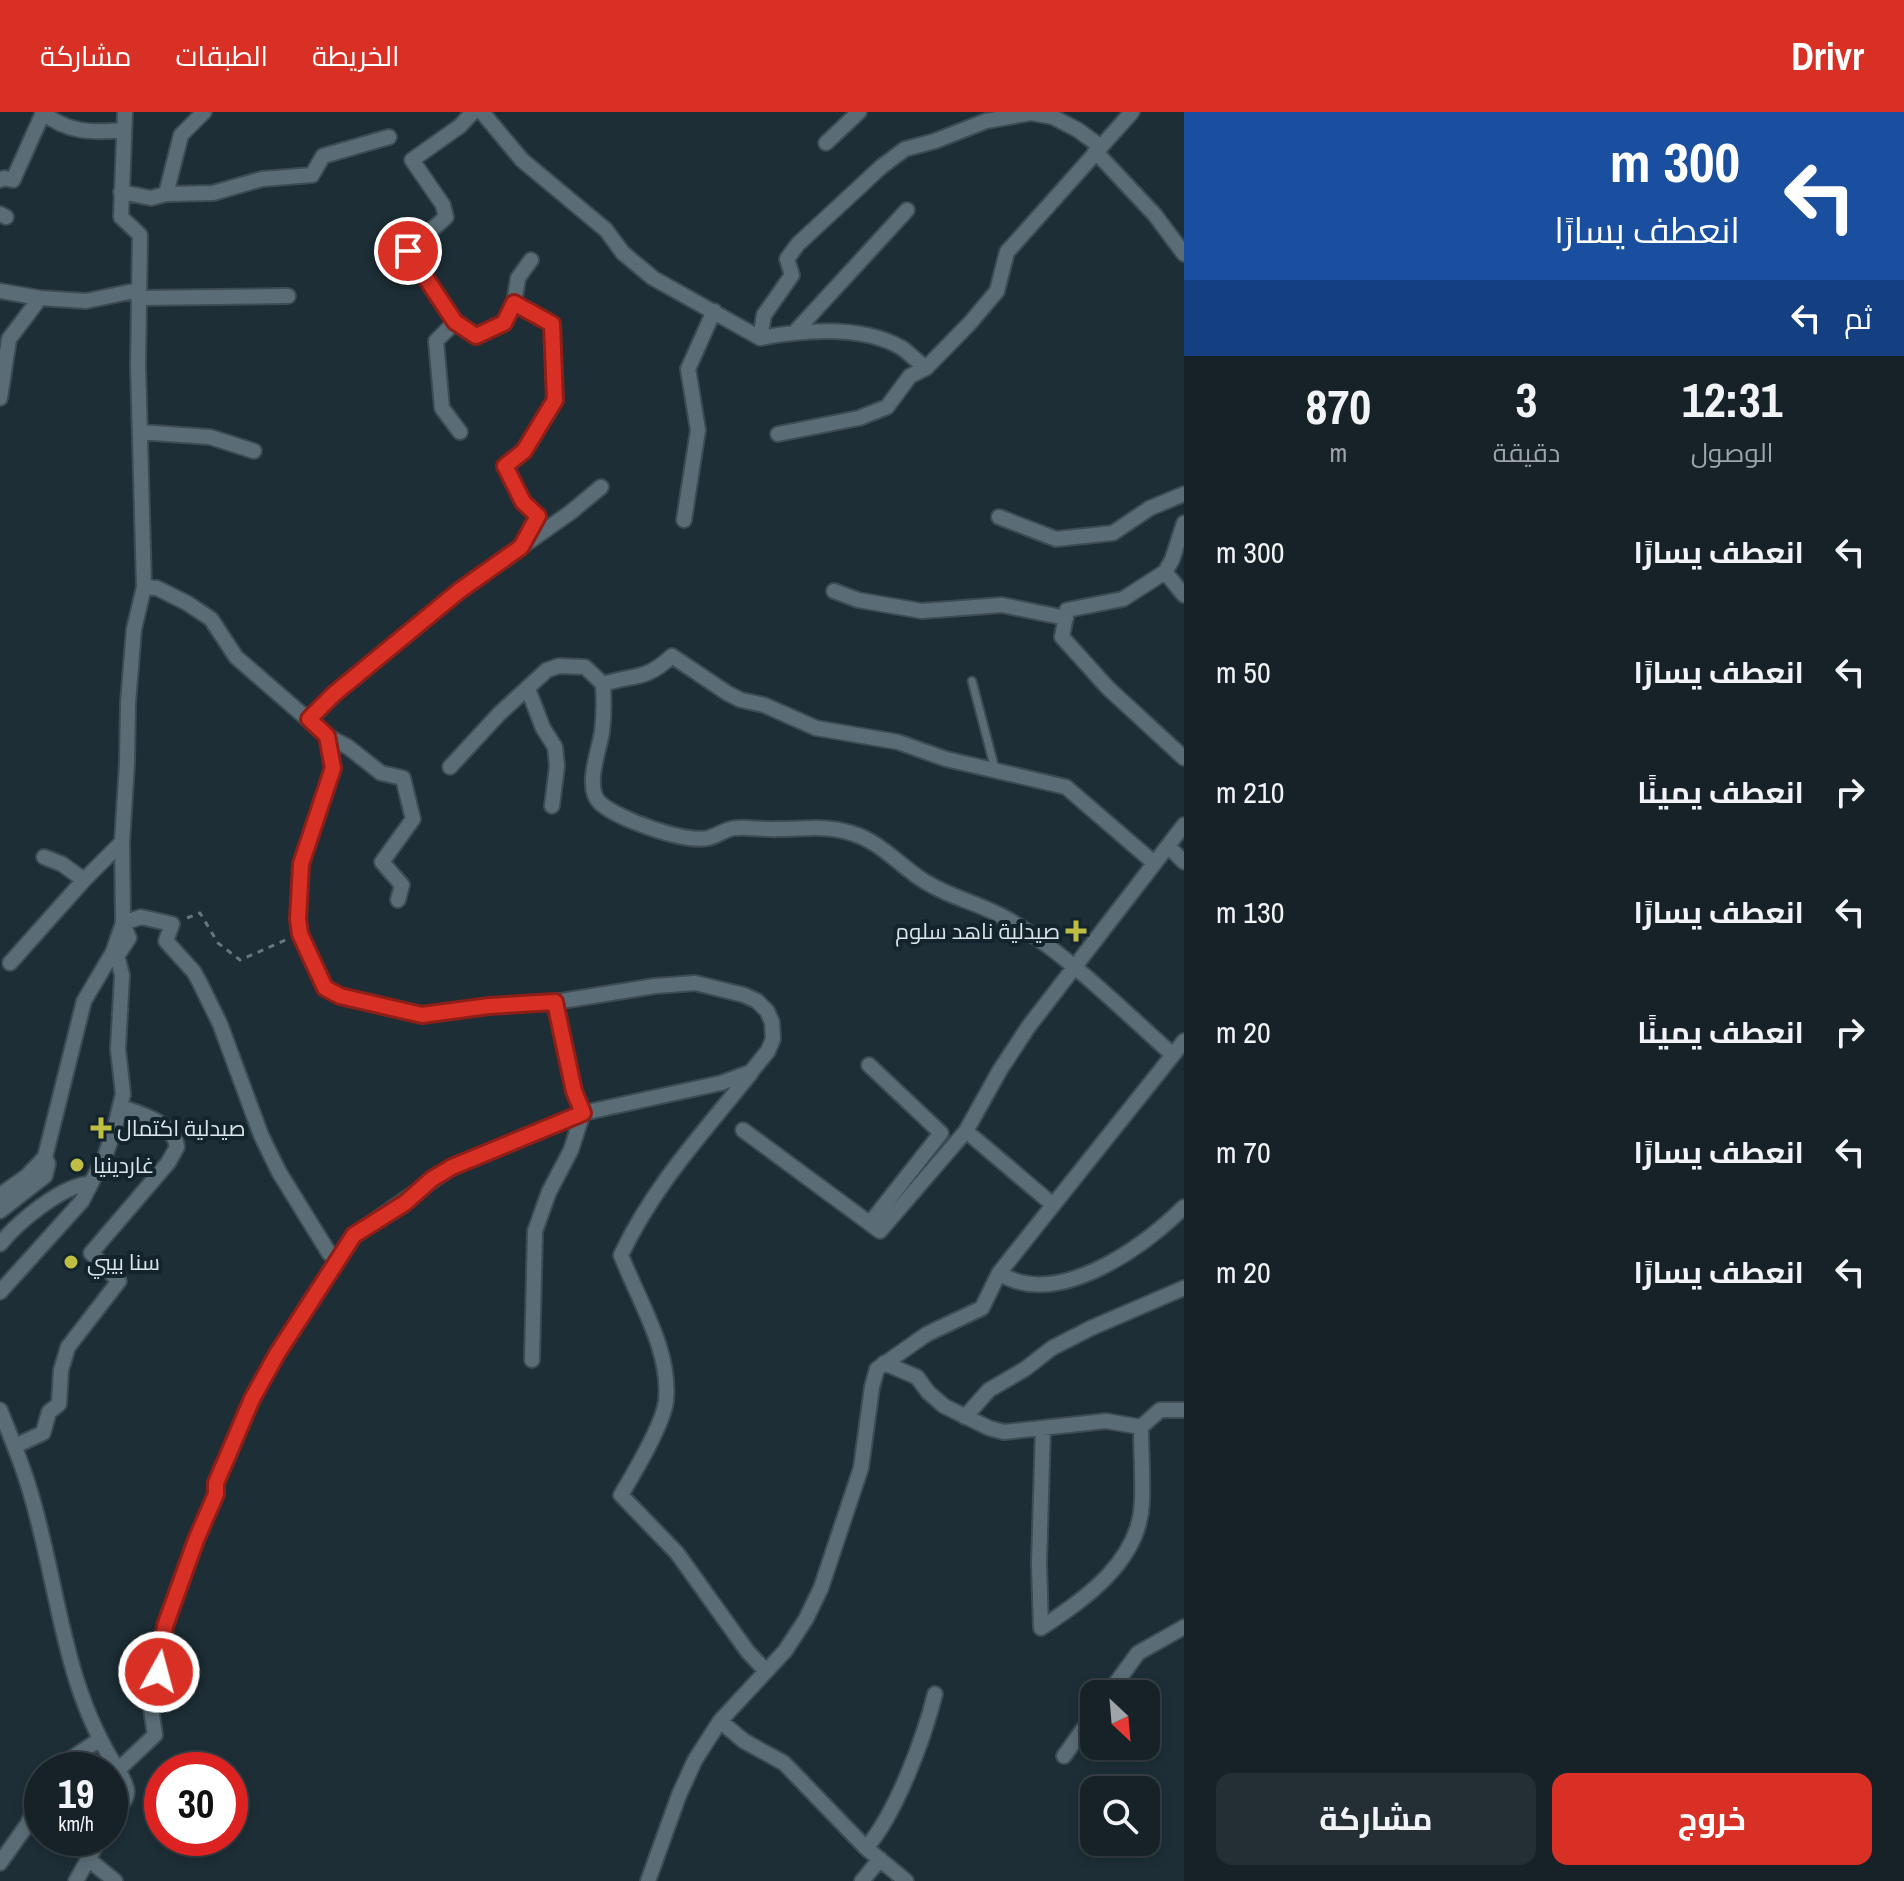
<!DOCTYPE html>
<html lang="ar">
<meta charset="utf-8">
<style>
:root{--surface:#162228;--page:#232f34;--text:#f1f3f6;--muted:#9ea4a8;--line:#353f45;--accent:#d93025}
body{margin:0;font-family:"Archivo Narrow",Cairo,sans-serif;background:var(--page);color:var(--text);direction:rtl;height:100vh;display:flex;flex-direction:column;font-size:30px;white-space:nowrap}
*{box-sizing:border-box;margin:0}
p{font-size:26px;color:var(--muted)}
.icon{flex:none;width:44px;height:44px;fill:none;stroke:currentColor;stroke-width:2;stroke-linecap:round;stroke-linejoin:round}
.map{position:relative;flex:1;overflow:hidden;direction:ltr}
.drawer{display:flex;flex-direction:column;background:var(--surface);width:720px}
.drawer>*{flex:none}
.hud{background:#1a4fa0;color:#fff;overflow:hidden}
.needle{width:52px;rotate:154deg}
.controls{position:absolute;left:1080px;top:1568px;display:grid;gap:16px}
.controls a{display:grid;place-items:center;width:80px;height:80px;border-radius:16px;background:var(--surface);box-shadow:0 4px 12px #0003,0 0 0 2px var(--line);font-size:40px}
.speed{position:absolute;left:24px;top:1640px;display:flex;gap:16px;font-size:40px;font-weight:700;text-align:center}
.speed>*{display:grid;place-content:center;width:104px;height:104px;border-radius:50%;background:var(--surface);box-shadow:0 4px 12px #0003,0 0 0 2px var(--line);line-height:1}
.speed small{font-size:20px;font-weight:400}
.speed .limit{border:12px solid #d22;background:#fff;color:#111}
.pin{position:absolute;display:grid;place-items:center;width:68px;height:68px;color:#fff;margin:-34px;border:4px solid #fff;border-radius:50%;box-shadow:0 2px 8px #0007}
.me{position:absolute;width:88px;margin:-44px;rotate:7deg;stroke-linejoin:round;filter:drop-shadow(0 0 6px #0008)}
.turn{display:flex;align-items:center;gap:28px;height:168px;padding:0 32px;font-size:36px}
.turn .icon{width:104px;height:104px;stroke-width:2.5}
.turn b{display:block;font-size:56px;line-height:68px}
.then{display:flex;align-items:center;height:76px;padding:0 32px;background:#0003;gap:16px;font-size:30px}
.eta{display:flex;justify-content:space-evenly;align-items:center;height:136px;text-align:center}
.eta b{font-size:48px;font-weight:700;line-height:56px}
.button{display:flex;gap:16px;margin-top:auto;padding:16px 32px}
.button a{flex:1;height:92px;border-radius:16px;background:var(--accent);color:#fff;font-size:32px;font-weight:700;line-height:92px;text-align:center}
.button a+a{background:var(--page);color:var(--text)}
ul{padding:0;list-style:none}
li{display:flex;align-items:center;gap:24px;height:120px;padding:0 32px}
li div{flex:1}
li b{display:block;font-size:30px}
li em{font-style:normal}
header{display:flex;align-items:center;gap:48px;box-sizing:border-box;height:112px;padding:0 40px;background:var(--accent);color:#fff}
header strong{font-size:38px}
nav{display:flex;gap:44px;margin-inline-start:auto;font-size:28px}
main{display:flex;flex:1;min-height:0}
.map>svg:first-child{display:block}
</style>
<header>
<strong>Drivr</strong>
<nav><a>الخريطة</a><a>الطبقات</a><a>مشاركة</a></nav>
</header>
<main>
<section class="drawer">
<div class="hud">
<div class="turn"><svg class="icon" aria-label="left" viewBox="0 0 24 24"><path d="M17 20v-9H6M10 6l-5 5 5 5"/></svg><div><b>300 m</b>انعطف يسارًا</div></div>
<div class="then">ثم<svg class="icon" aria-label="left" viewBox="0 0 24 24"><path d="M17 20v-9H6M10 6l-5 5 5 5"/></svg></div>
</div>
<div class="eta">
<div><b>12:31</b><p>الوصول</p></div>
<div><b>3</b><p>دقيقة</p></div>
<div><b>870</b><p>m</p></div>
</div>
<ul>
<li><svg class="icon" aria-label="left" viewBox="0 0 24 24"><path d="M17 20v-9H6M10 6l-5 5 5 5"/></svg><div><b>انعطف يسارًا</b></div><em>300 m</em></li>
<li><svg class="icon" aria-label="left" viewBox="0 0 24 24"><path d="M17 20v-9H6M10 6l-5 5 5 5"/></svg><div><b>انعطف يسارًا</b></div><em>50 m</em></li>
<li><svg class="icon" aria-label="right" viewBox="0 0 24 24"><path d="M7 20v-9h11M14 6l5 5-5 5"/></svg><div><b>انعطف يمينًا</b></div><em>210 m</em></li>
<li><svg class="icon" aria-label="left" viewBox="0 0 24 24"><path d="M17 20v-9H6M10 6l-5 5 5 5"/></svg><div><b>انعطف يسارًا</b></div><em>130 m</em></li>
<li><svg class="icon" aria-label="right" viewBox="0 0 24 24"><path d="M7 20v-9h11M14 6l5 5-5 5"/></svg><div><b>انعطف يمينًا</b></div><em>20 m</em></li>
<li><svg class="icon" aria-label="left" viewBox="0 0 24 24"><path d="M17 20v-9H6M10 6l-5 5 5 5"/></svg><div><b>انعطف يسارًا</b></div><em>70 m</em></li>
<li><svg class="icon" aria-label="left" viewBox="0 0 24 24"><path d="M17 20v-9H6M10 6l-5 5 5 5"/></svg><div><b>انعطف يسارًا</b></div><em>20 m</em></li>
</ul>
<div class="button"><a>خروج</a><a>مشاركة</a></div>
</section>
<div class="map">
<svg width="1184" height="1769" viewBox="0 0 1184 1769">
<rect width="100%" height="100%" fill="#1d2e36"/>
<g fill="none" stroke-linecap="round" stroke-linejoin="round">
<defs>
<path id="service" d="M972 569 995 657"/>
<path id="minor" d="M42 0C68 21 92 21 124 18
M482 0 522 48 606 118 623 141 653 166 760 226C803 218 861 212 902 236 910 242 918 250 926 256
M826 31 859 0
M1095 39 1155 103 1184 142
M0 68 4 66 13 68 43 1
M121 80 151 86 166 82 213 81 262 67 312 63 323 44 389 25
M166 82 181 23 204 0
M0 102 6 105
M0 179 40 186 86 189 139 178
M138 186 288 184
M514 191 552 212 555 288 524 339 505 354 523 390 538 404 523 431
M455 210 476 224 504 211 514 191 518 166 531 148
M795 220 907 98
M760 226 764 203 792 163 787 147 798 132 881 55 905 37 935 29 986 9 1031 1 1053 5 1078 18 1101 35
M0 286 9 227 40 186
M140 320 210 325 254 339
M460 320 442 296 436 229 455 210 408 139 446 105 443 93 412 48 460 14 473 0
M778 322 859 306 887 295 910 264 926 256 970 211 997 179 1007 140 1132 0
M999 405 1056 427 1113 421 1150 396 1184 382
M684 408 698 318 688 257 714 199
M1184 411 1172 448 1165 460 1184 483
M1165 460 1123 487 1067 498 1062 525 1108 576 1184 646
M144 475 157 476 187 491 211 507 236 545 327 624 348 635 381 661 403 666 413 707 382 750 402 773 398 788
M834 479 858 488 922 499 1002 493 1066 506
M603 572C635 562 645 569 672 544L727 581 741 588 764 593 816 616 898 630 946 647 1066 675 1153 750
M528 577 543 616 555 635 557 654 552 694
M309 607 334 582 459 479 571 400 601 375
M450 655 499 602 547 558 559 554 585 555 603 572C604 588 604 604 602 620 599 639 584 676 600 691 618 707 684 731 708 726 718 724 726 716 736 716 750 715 764 718 778 717 804 717 826 713 851 721 879 729 897 751 921 767 949 786 981 791 1009 808 1070 844 1120 896 1173 943
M1168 734 1184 750
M44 745 62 752 84 768
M123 811 141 805 172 812 166 829 194 860 200 871 220 912 261 1023 279 1060 329 1141 338 1148
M10 851 84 768 122 730
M869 953 941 1021 870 1111
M751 961C703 1021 654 1073 621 1143 638 1188 671 1238 666 1289 663 1313 634 1361 621 1383L677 1441 748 1540 766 1559
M743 1018 880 1119 966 1019 1000 958 1029 914 1184 713
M966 1019 1052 1092
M0 1083 27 1064 45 1045
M0 1099 45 1064 48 1052 45 1045 84 889 113 840 123 811 122 730 127 651 128 591 134 517 144 475 138 253 140 123 121 105 125 0
M0 1132C17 1111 64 1071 91 1072
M999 1161C1057 1198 1142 1136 1184 1095
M0 1180 82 1089 105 1044 114 1019 123 982 118 937 122 863 117 844 129 826 123 811
M532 1248 535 1119 549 1080 571 1038 583 1001 574 979 555 890
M884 1251 917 1265 928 1280 944 1294 989 1316 1004 1320 1106 1309 1141 1315 1160 1298H1184
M0 1298C11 1325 22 1351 30 1379 59 1474 62 1573 118 1658
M965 1305 989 1278 1025 1257 1052 1236 1091 1216 1184 1176
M15 1334 43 1321 49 1300 59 1292 61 1258 68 1235 119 1169 91 1141 168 1051 177 1035C174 1011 142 1002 121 995
M1041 1516C1085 1487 1140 1449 1142 1390 1143 1365 1141 1340 1141 1315
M1041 1516 1039 1451 1043 1316
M1108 1582 1138 1541 1184 1515
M720 1609 744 1629 784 1651 866 1736 906 1769
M1064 1644 1094 1602
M60 1658 66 1650 99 1628
M110 1709C125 1684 135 1687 118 1658L155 1623 148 1577 159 1560 165 1514 196 1428 216 1382V1371L252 1287 277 1242 354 1123 452 1055 583 1001 721 971 751 960 768 939 773 927 772 910 767 899 757 889 744 883 695 871 655 874 555 890 489 894 422 903 340 884 325 876 300 822 298 807 301 752 333 656 327 624
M866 1736C896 1702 924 1626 935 1582
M88 1747 115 1769
M0 1751 27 1713 42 1681
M76 1769 100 1726
M648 1769 679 1683 695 1648 720 1609 785 1539 806 1507 821 1476 861 1356 872 1275 877 1257 927 1222 982 1196 999 1161 1184 929
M862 1769 880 1747"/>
</defs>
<use href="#service" stroke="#3d4c53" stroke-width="11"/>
<use href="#minor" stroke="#3d4c53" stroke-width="18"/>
<path stroke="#67767d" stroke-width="3" stroke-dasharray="6 6" stroke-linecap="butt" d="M187 806 200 801 218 831 240 848 288 827"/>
<use href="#service" stroke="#5a6d76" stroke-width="7"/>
<use href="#minor" stroke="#5a6d76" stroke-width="14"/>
</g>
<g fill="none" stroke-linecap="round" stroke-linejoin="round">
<defs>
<path id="route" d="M159 1560 165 1514 196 1428 216 1382V1371L252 1287 277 1242 354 1123 405 1091 432 1067 452 1055 583 1001 574 979 555 890 489 894 422 903 340 884 325 876 300 822 298 807 301 752 333 656 327 624 309 607 334 582 459 479 521 435 538 404 523 390 505 354 524 339 555 288 552 212 514 191 504 211 476 224 455 210 408 139"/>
</defs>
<use href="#route" stroke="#8d1f18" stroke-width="20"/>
<use href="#route" stroke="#d93025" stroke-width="14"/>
</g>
<g fill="#bebf42" stroke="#14242c" stroke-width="3">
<path d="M1072 807h8v8h8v8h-8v8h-8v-8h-8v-8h8z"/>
<path d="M97 1004h8v8h8v8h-8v8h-8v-8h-8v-8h8z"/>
<circle cx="77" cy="1053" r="8"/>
<circle cx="71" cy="1150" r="8"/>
</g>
<g text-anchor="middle" stroke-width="8" stroke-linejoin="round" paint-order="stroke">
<g font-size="22" fill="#dae5ea" stroke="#14242c" text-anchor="start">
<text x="1060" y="827" text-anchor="end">صيدلية ناهد سلوم</text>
<text x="117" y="1024">صيدلية اكتمال</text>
<text x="93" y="1061">غاردينيا</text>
<text x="87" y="1158">سنا بيبي</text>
</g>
</g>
</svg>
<div class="controls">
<a><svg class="needle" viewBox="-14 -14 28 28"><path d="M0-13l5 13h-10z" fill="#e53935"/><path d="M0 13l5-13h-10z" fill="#9ea4a8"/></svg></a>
<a><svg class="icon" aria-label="search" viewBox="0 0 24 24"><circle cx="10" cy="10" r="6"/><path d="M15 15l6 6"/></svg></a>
</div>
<div class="speed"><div>19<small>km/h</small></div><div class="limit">30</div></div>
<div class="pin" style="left:408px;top:139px;background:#d93025"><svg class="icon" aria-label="arrive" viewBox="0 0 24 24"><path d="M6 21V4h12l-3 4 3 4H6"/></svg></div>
<svg class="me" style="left:159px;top:1560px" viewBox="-20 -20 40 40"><circle r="17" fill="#d93025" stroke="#fff" stroke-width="3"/><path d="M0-11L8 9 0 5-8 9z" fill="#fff"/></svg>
</div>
</main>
